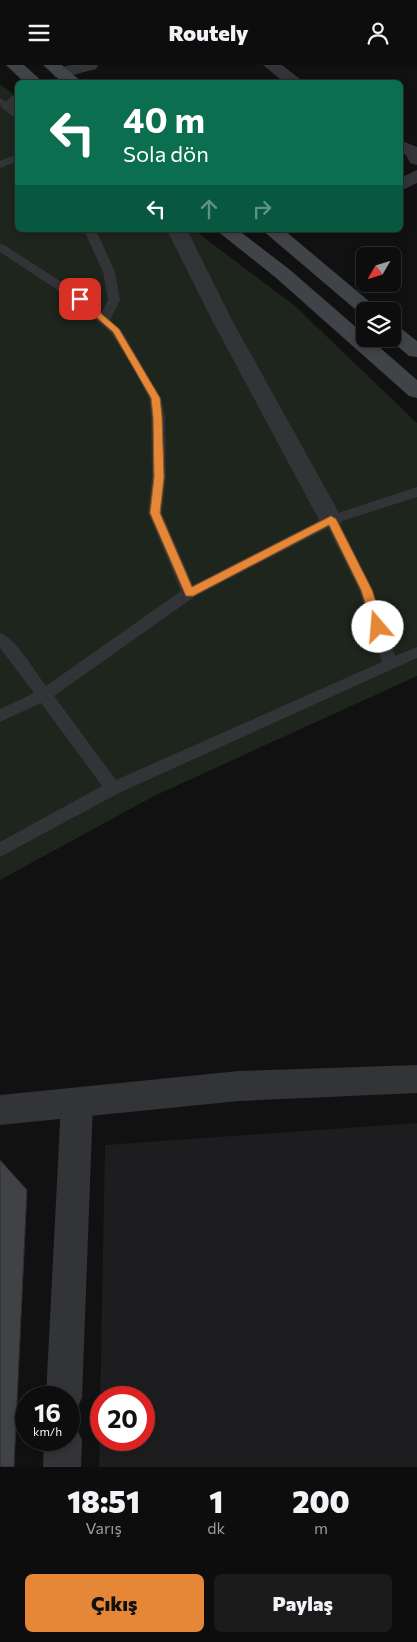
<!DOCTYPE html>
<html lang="tr">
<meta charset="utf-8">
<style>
:root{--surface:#0d0d0e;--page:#1b1b1c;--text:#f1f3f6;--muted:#9a9c9e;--line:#2d2d2e;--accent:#e58736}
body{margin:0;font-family:Commissioner,sans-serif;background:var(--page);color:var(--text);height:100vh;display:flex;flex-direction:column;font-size:19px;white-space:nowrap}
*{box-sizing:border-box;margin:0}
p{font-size:16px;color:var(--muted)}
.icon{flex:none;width:28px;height:28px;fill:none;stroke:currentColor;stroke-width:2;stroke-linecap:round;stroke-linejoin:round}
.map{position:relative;height:1402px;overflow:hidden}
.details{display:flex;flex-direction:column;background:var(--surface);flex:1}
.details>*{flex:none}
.guide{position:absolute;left:15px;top:15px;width:388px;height:152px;border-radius:8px;box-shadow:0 2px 8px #0003,0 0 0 1px var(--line);background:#0b6e4f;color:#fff;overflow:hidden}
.needle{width:32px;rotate:231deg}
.tools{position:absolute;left:356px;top:182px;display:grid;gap:10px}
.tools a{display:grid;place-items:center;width:45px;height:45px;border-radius:8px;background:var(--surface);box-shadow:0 2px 8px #0003,0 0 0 1px var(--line);font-size:25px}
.speed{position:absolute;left:15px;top:1321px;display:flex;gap:10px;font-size:25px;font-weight:700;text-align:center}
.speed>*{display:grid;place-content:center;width:65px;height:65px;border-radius:50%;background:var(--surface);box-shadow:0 2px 8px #0003,0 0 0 1px var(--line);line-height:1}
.speed small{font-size:12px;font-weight:400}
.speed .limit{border:8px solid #d22;background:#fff;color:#111}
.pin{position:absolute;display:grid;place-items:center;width:42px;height:42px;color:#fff;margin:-21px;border-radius:10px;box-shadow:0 2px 8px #0006}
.me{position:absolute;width:55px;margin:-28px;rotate:342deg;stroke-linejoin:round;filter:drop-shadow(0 0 4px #0008)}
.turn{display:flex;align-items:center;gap:18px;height:105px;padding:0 25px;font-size:22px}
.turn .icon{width:65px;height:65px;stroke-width:2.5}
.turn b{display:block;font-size:35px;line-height:42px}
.lanes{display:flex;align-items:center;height:48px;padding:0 25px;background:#0003;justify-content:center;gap:25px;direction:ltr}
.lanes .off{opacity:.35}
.eta{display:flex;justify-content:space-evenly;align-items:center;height:85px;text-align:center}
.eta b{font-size:30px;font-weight:800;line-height:35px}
.button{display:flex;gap:10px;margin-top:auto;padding:10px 25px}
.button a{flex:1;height:58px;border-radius:8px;background:var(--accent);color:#111;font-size:20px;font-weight:800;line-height:58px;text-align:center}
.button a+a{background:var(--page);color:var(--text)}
header{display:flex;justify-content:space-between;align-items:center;height:65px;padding:0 25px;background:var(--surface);font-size:22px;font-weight:800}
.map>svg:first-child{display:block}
</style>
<header><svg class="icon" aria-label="menu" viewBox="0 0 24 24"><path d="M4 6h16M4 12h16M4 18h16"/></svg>Routely<svg class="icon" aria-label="person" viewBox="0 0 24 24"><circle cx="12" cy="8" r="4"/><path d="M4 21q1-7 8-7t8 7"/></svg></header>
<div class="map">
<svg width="417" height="1402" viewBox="0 0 417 1402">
<rect width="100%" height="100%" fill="#111112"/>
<path fill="#1d1d1f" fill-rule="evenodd" d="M417 1058V1402H99L105 1080ZM101 1332H144V1375H101Z"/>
<path fill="#1e251d" d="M0 19 17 32 18 165H194L295 241 417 358V611L154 731 0 815Z"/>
<path fill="#404245" stroke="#2b2c2e" d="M0 1095 27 1125 14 1402H0Z"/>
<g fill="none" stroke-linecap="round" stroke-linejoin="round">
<path fill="#323437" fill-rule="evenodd" d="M0 33 15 42 14 44H6L0 40Z
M18 89V96L0 103V96Z
M84 165H96L115 207 120 235 110 255 122 266 161 333 165 352 166 411 162 448 193 520 326 452 417 422V432L339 457 373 525 395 591 417 582V593L119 728 0 792V777L102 721 41 638 0 657V644L34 628 0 583V568C15 572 36 608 46 621L181 526 148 448 152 411 151 352 149 333 132 301 111 268 77 238 0 187V179L4 180 85 232 102 247 108 235 103 207ZM328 463 359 525 382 597 116 715 54 631 194 532Z"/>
<path fill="#323437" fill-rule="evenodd" d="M71 0H98L96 4 61 13 55 12 52 8 55 4Z
M263 0H282L305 18H285Z
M18 30V52L12 51 1 42 12 31Z
M400 75 417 82V100L410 98 406 90 400 87Z
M417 105V118L400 126V113Z
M167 165H187L232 255 343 455 339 461 331 463 323 461 319 455 212 255Z
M417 1000V1028L239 1036 0 1060V1030L239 1006Z"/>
<path fill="#323437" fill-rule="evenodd" d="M77 1023 89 1028 93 1038 82 1332 77 1345 69 1349V1332H46L61 1038 65 1028Z
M69 1359 76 1362 82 1375 81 1402H43L44 1375H69Z"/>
<path fill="#404347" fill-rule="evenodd" d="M6 0H24L44 18H25Z
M43 0H62L83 18H63Z
M216 165H238L289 204 365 270V274H370L417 315V333L409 331 275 212Z
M262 165H284L376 242 379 246H365V251L362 250Z
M392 260 399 262 417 276V292L409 291 389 274H392Z"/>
</g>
<path fill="#e58736" stroke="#955823" d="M78 233H83L119 264 160 333 162 352 164 412 160 448 192 522 331 451 336 454 372 525 384 562 382 565H375L373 562 361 525 329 460 193 531H186L150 448 154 412 153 352 151 333 113 267 78 236Z"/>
</svg>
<div class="tools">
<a><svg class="needle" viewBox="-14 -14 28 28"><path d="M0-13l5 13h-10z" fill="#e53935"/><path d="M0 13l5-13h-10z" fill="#9a9c9e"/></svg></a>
<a><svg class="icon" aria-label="layers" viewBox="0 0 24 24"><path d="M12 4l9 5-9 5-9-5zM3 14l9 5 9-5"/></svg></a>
</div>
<div class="speed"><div>16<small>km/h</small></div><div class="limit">20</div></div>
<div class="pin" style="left:80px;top:234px;background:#d93025"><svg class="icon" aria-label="arrive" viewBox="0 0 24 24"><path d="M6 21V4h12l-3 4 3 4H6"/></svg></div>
<svg class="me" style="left:378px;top:562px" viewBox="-20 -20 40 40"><circle r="19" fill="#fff"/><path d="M0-13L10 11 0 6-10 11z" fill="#e58736"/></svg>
<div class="guide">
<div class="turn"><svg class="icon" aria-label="left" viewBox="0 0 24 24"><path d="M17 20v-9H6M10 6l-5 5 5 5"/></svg><div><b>40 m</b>Sola dön</div></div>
<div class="lanes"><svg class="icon" aria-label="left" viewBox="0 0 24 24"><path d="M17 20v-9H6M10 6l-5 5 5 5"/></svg><svg class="icon off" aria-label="ahead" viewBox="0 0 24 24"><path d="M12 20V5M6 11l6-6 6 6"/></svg><svg class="icon off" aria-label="right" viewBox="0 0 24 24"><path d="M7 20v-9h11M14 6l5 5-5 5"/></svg></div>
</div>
</div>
<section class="details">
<div class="eta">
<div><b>18:51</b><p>Varış</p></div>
<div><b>1</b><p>dk</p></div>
<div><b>200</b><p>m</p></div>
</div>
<div class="button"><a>Çıkış</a><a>Paylaş</a></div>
</section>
